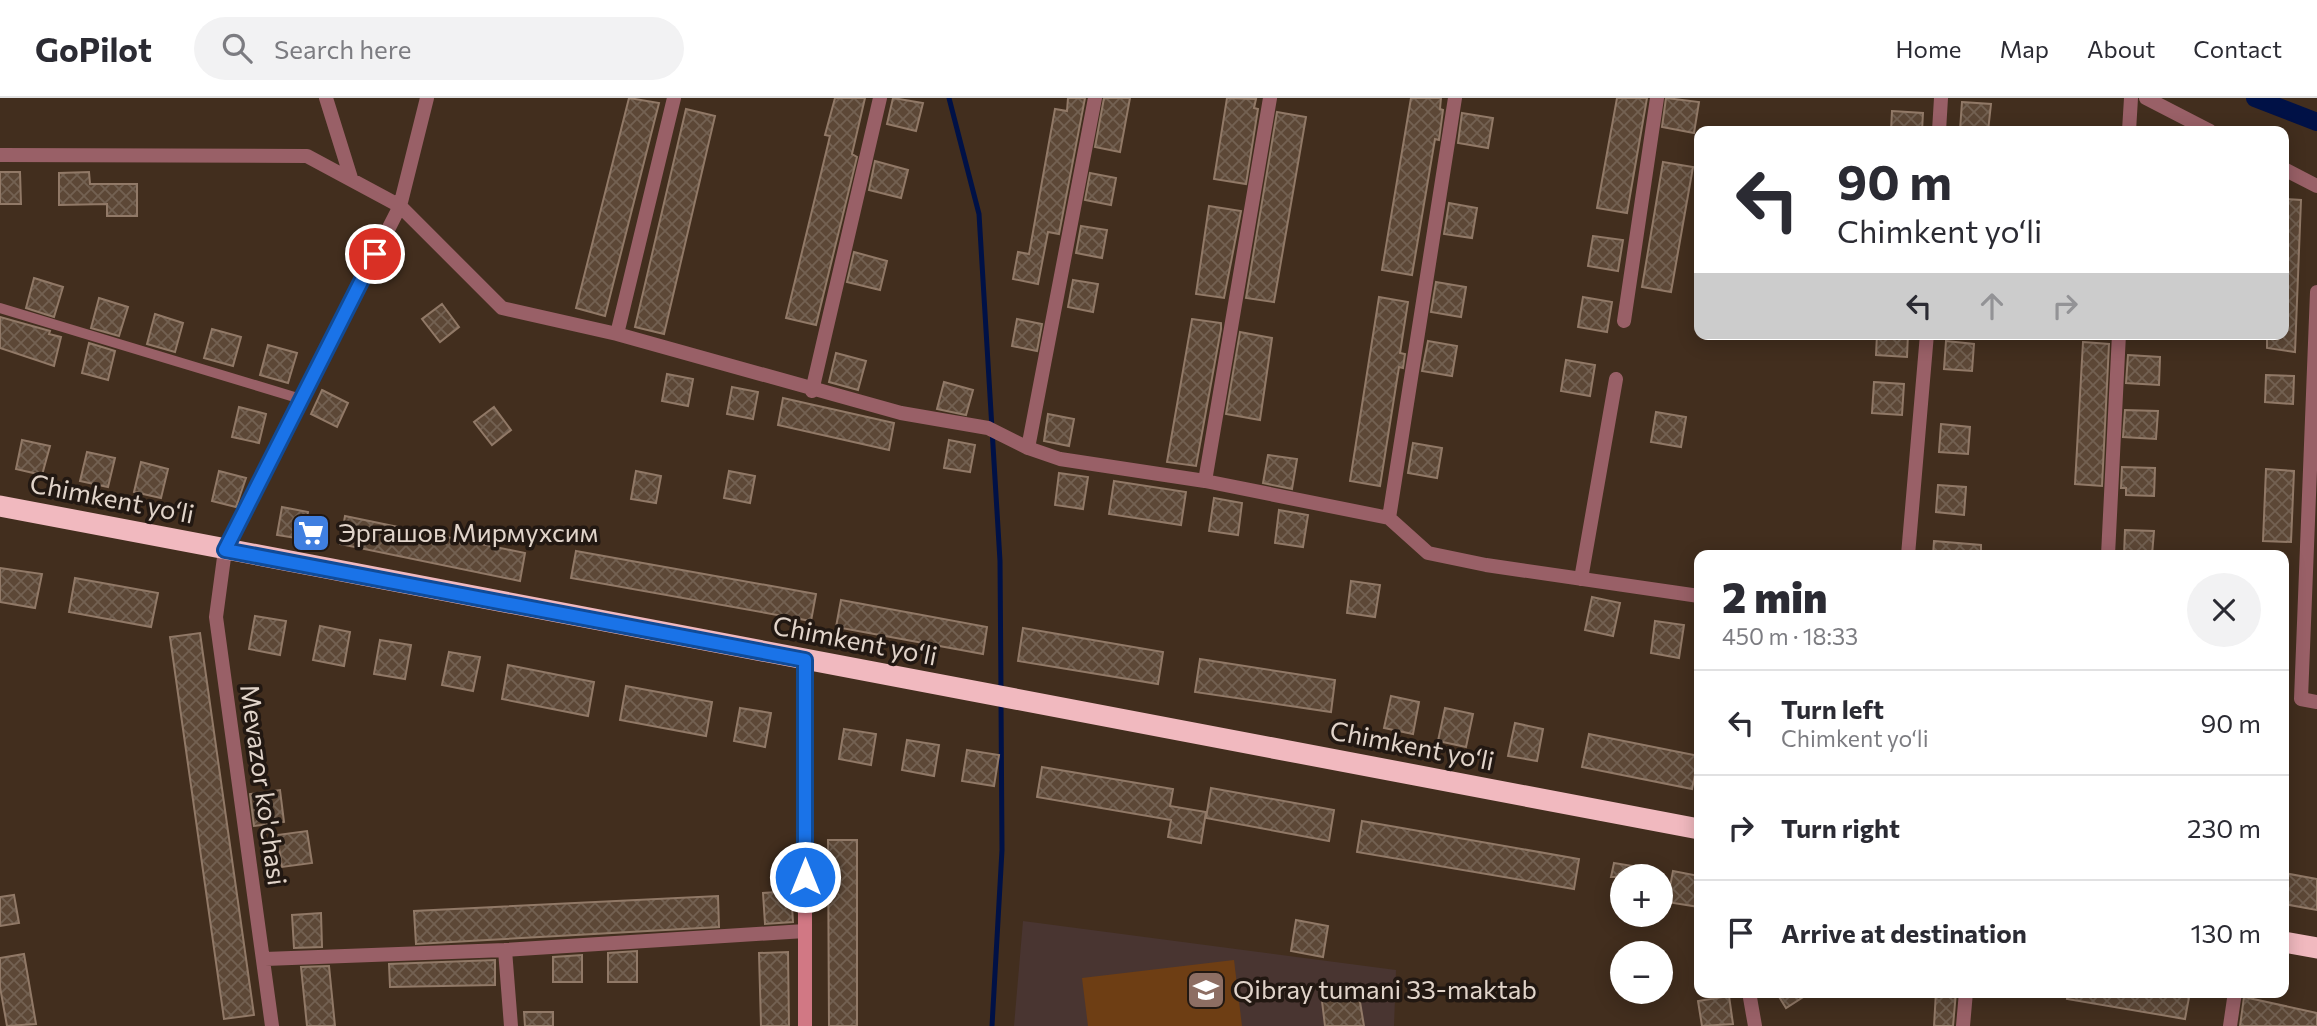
<!DOCTYPE html>
<meta charset="utf-8">
<style>
:root{--surface:#fff;--page:#f2f2f3;--text:#2b2b33;--muted:#7c7c81;--line:#e1e1e2}
body{margin:0;font-family:Commissioner,sans-serif;background:var(--page);color:var(--text);height:100vh;display:flex;flex-direction:column;font-size:26px;white-space:nowrap}
*{box-sizing:border-box;margin:0}
p{font-size:23px;color:var(--muted)}
.icon{flex:none;width:38px;height:38px;fill:none;stroke:currentColor;stroke-width:2;stroke-linecap:round;stroke-linejoin:round}
.map{position:relative;flex:1;overflow:hidden}
.sheet{position:absolute;left:1694px;top:452px;width:595px;height:448px;display:flex;flex-direction:column;background:var(--surface);border-radius:14px;box-shadow:0 4px 18px #0003}
.sheet>*{flex:none}
.guide{position:absolute;left:1694px;top:28px;width:595px;height:214px;border-radius:14px;box-shadow:0 4px 18px #0003;background:#fff;color:var(--text);overflow:hidden}
.controls{position:absolute;left:1610px;top:766px;display:grid;gap:14px}
.controls a{display:grid;place-items:center;width:63px;height:63px;border-radius:50%;background:var(--surface);box-shadow:0 4px 18px #0003;font-size:35px}
.pin{position:absolute;display:grid;place-items:center;width:60px;height:60px;color:#fff;margin:-30px;border:4px solid #fff;border-radius:50%;box-shadow:0 2px 7px #0007}
.me{position:absolute;width:77px;margin:-38px;rotate:0deg;stroke-linejoin:round;filter:drop-shadow(0 0 5px #0008)}
.turn{display:flex;align-items:center;gap:24px;height:147px;padding:0 28px;font-size:32px}
.turn .icon{width:91px;height:91px;stroke-width:2.5}
.turn b{display:block;font-size:49px;line-height:60px}
.lanes{display:flex;align-items:center;height:66px;padding:0 28px;background:#0003;justify-content:center;gap:35px;direction:ltr}
.lanes .off{opacity:.35}
.round{display:grid;place-items:center;flex:none;width:74px;height:74px;border-radius:37px;background:var(--page)}
.head{display:flex;align-items:center;justify-content:space-between;height:119px;padding:0 28px}
h1{font-size:42px;font-weight:800;line-height:52px}
ul{padding:0;list-style:none}
li{display:flex;align-items:center;gap:21px;height:105px;padding:0 28px;border-top:2px solid var(--line)}
li div{flex:1}
li b{display:block;font-size:26px}
li em{font-style:normal}
header{display:flex;align-items:center;gap:42px;box-sizing:border-box;height:98px;padding:0 35px;background:var(--surface);border-bottom:2px solid var(--line)}
header strong{font-size:33px}
nav{display:flex;gap:38px;margin-inline-start:auto;font-size:24px}
.search{width:490px;height:63px;background:var(--page);display:flex;align-items:center;gap:18px;box-sizing:border-box;padding:0 24px;border-radius:38px;color:var(--muted);font-size:26px}
.map>svg:first-child{display:block}
</style>
<header>
<strong>GoPilot</strong>
<div class="search"><svg class="icon" aria-label="search" viewBox="0 0 24 24"><circle cx="10" cy="10" r="6"/><path d="M15 15l6 6"/></svg>Search here</div>
<nav><a>Home</a><a>Map</a><a>About</a><a>Contact</a></nav>
</header>
<div class="map">
<svg width="2317" height="928" viewBox="0 0 2317 928">
<defs>
<pattern id="building-cross-hatch" width="8" height="8" patternUnits="userSpaceOnUse" patternTransform="scale(1.75)"><rect width="8" height="8" fill="#5c4736"/><path d="M0 0l8 8M0 8l8-8" fill="none" stroke="#736152"/></pattern>
</defs>
<rect width="100%" height="100%" fill="#422e1e"/>
<path fill="#493531" d="M1023 823 1396 872 1394 928H1014Z"/>
<path fill="#6e3e14" d="M1234 862 1242 928H1088L1082 880Z"/>
<g fill="none" stroke-linecap="round" stroke-linejoin="round">
<path stroke="#001146" stroke-width="5" d="M949 0 979 116 1000 463 1001 594
M992 928 1002 752 1001 604"/>
<path stroke="#001146" stroke-width="18" d="M2255 0 2317 24"/>
</g>
<path fill="url(#building-cross-hatch)" stroke="#917967" stroke-width="2" d="M629 0 659 5 605 218 576 210Z
M835 0H865L852 56 857 59 816 227 786 220 830 38 825 37Z
M893 0 923 5 916 33 887 26Z
M1068 0H1085L1059 136 1048 134 1038 186 1013 181 1018 154 1029 156 1055 11 1067 13Z
M1104 0H1130L1120 54 1095 49Z
M1227 0 1256 1 1254 10 1258 11 1246 86 1214 81Z
M1411 0H1441L1440 11 1443 12 1439 42 1435 41 1412 177 1382 172Z
M1617 0H1647L1627 115 1597 110Z
M1666 0 1699 4 1694 35 1662 29Z
M1962 4 1991 6 1988 33 1960 32Z
M686 11 715 18 664 236 635 229Z
M1892 13 1923 15 1922 33H1891Z
M1277 14 1306 19 1274 204 1246 200Z
M1462 15 1493 20 1488 50 1458 45Z
M875 63 908 72 901 100 869 92Z
M1663 64 1693 69 1671 194 1642 189Z
M0 74H20L21 106H0Z
M89 74 90 86H137V118H107V106L59 107V75Z
M1090 75 1116 80 1111 107 1085 102Z
M2284 101 2301 102 2295 254 2267 250V236H2284Z
M1449 105 1477 110 1472 140 1444 136Z
M1209 108 1241 113 1224 200 1196 196Z
M1081 128 1107 132 1102 160 1076 155Z
M1593 138 1623 142 1618 173 1588 168Z
M854 154 887 163 880 192 847 184Z
M34 180 63 189 54 219 26 210Z
M1073 182 1098 186 1093 214 1068 209Z
M1436 184 1466 189 1461 219 1431 214Z
M1379 199 1408 204 1400 255 1405 256 1403 270 1399 269 1380 388 1350 383Z
M1583 199 1612 204 1607 234 1578 229Z
M99 200 128 209 119 238 91 230Z
M442 206 459 229 440 244 422 221Z
M155 216 183 225 175 254 147 246Z
M0 219 50 233 49 236 61 239 54 268 0 250Z
M1017 221 1042 226 1037 253 1012 248Z
M1192 221 1221 225V231L1196 368 1167 364Z
M212 231 241 239 233 268 204 260Z
M1240 234 1272 240 1260 322 1226 316Z
M1877 236H1908L1907 259 1876 257Z
M1428 243 1457 248 1452 278 1422 273Z
M1946 243 1974 246 1972 273 1944 271Z
M2083 244 2109 246 2102 388 2075 386Z
M89 245 115 253 108 282 82 275Z
M268 247 297 255 288 285 260 277Z
M836 255 866 263 858 292 829 284Z
M2128 257 2160 259 2159 287 2126 285Z
M1566 262 1595 267 1590 298 1561 293Z
M667 276 693 281 688 308 662 303Z
M2266 277 2294 278 2293 306 2265 304Z
M944 284 973 292 966 317 937 311Z
M1874 284 1904 286 1902 317 1872 315Z
M732 289 758 294 753 321 727 316Z
M322 292 348 305 337 329 311 316Z
M783 300 894 325 889 352 778 327Z
M239 309 266 316 259 345 232 339Z
M494 309 511 332 492 347 474 324Z
M2125 312 2158 313 2156 341 2123 339Z
M1656 314 1686 319 1681 349 1651 344Z
M1048 316 1074 321 1069 348 1044 343Z
M1941 326 1970 329 1968 356 1939 354Z
M22 342 50 348 42 377 16 371Z
M949 342 975 347 970 374 944 370Z
M1413 345 1442 350 1437 380 1408 375Z
M87 354 115 360 108 389 80 383Z
M1268 357 1297 361 1292 391 1263 385Z
M141 364 168 371 161 400 134 394Z
M2122 369 2155 370 2154 398 2126 397V390H2121Z
M2266 371 2294 373 2291 444 2263 443Z
M219 373 246 380 236 409 212 403Z
M636 373 661 378 656 405 631 401Z
M729 373 755 378 750 405 724 400Z
M1059 375 1088 379 1083 411 1055 407Z
M1114 383 1186 394 1181 427 1109 416Z
M1938 387 1966 389 1964 417 1936 414Z
M1214 400 1242 405 1238 437 1209 433Z
M282 409 308 414 303 441 277 437Z
M1279 412 1308 417 1303 449 1275 445Z
M345 418 525 455 520 483 340 446Z
M2125 432 2154 433 2152 457H2124Z
M1934 443 1981 447V457H1933Z
M576 453 816 496 811 523 571 480Z
M0 470 42 476 35 510 0 504Z
M75 480 158 495 151 529 69 514Z
M1351 483 1380 487 1375 519 1347 515Z
M1592 499 1620 505 1613 538 1585 532Z
M841 502 987 529 983 556 836 529Z
M255 518 286 523 280 557 249 551Z
M1655 523 1684 527 1679 560 1651 555Z
M320 528 350 534 344 568 313 562Z
M1023 530 1163 554 1158 586 1018 563Z
M200 535 254 917 224 921 170 539Z
M380 542 411 547 405 581 374 576Z
M449 554 480 559 473 593 442 587Z
M1200 561 1335 582 1331 614 1195 594Z
M508 567 594 584 588 618 502 601Z
M626 588 712 604 706 638 620 622Z
M1391 598 1419 604 1413 636 1384 630Z
M740 610 771 615 765 649 734 643Z
M1445 610 1473 616 1466 649 1438 643Z
M1515 625 1543 631 1537 663 1508 658Z
M844 631 876 636 871 667 839 661Z
M1589 636 1699 658 1692 691 1582 669Z
M907 642 939 647 934 678 902 672Z
M967 652 999 657 994 688 962 683Z
M1042 669 1173 691 1170 708 1206 714 1201 745 1168 739 1171 722 1037 699Z
M1211 690 1334 712 1329 743 1206 720Z
M280 692 284 724 254 728 250 696Z
M1362 723 1579 761 1574 791 1357 754Z
M307 733 312 765 282 769 277 737Z
M828 742H857V928H829Z
M1614 765 1651 771V779H1611Z
M1673 773 1699 778V809L1667 804Z
M2284 775 2317 781V812L2284 806Z
M791 793 793 824 765 826 763 795Z
M14 797 19 825 0 828V799Z
M718 798 719 829 416 846 414 813Z
M321 815 322 849 294 850 292 817Z
M1296 822 1328 828 1323 859 1291 853Z
M637 853V884H608V855Z
M788 854 789 928H761L759 855Z
M24 856 36 926 7 928 0 889V860Z
M582 857V884H553V859Z
M495 862V887L390 889 389 866Z
M329 868 335 928H307L301 869Z
M1776 894H1811L1786 910Z
M1936 894H1956L1953 928H1934Z
M2068 894H2190L2185 921 2067 901Z
M1359 898 1364 928H1325L1322 903Z
M1729 898 1733 926 1702 928 1698 903Z
M2244 899 2317 915V928H2240Z
M524 914H553V928H525Z"/>
<g fill="none" stroke-linecap="round" stroke-linejoin="round">
<path stroke="#996067" stroke-width="10" d="M0 210 301 301"/>
<path stroke="#996067" stroke-width="14" d="M326 0 351 80
M2146 0 2210 33
M1939 33 1941 0
M2129 33 2131 0
M0 57 307 58 400 108 502 210 617 236 901 315 988 330 1028 350 1060 361 1205 383 1389 420 1428 455 1486 467 1699 498
M2284 71 2317 88
M2317 194 2301 601 2317 604
M1624 223 1657 0
M617 236 674 0
M812 293 880 0
M1028 350 1095 0
M1205 383 1270 0
M1389 420 1455 0
M1908 457 1927 236
M2108 457 2119 236
M1581 481 1616 281
M505 852 511 928
M265 861 505 852 805 833
M1749 894 1755 928
M272 928 216 519 225 452 400 108 427 0
M1963 928 1966 894
M2230 928 2235 894"/>
<path stroke="#d17884" stroke-width="14" d="M805 562V928"/>
<path stroke="#f1b9bf" stroke-width="21" d="M0 408 1699 731
M2284 844 2317 850"/>
</g>
<g fill="none" stroke-linecap="round" stroke-linejoin="round">
<defs>
<path id="route" d="M375 156 225 452 805 562V779"/>
</defs>
<use href="#route" stroke="#114b97" stroke-width="18"/>
<use href="#route" stroke="#1a73e8" stroke-width="12"/>
</g>
<defs>
<symbol id="supermarket-square" viewBox="-11 -11 22 22"><rect x="-9" y="-9" width="18" height="18" rx="4" fill="#3f7fe0" stroke="#221812"/><path d="M-6-5.5h2.5l.6 2H6L4.5 2H-2.5L-4.4-4H-6ZM-1.5 3.2a1.3 1.3 0 1 0 .1 0ZM3 3.2a1.3 1.3 0 1 0 .1 0Z" fill="#fff"/></symbol>
<symbol id="school-square" viewBox="-11 -11 22 22"><rect x="-9" y="-9" width="18" height="18" rx="4" fill="#8d6e63" stroke="#221812"/><path d="M0-5L7-2L0 1L-7-2ZM-4 1L0 2.5L4 1V4Q0 6-4 4Z" fill="#fff"/></symbol>
</defs>
<g fill-rule="evenodd">
<use href="#supermarket-square" x="289" y="413" width="44" height="44"/>
<use href="#school-square" x="1184" y="870" width="44" height="44"/>
</g>
<g text-anchor="middle" stroke-width="7" stroke-linejoin="round" paint-order="stroke">
<g font-size="26" fill="#e1d4ca" stroke="#221812">
<text transform="translate(112 401) rotate(11)" y="9">Chimkent yo‘li</text>
<text transform="translate(855 543) rotate(11)" y="9">Chimkent yo‘li</text>
<text transform="translate(1412 648) rotate(11)" y="9">Chimkent yo‘li</text>
<text transform="translate(263 687) rotate(82)" y="9">Mevazor ko'chasi</text>
</g>
<g font-size="26" fill="#e1d4ca" stroke="#221812" text-anchor="start">
<text x="338" y="444">Эргашов Мирмухсим</text>
<text x="1233" y="901">Qibray tumani 33-maktab</text>
</g>
</g>
</svg>
<div class="controls">
<a>+</a>
<a>−</a>
</div>
<div class="pin" style="left:375px;top:156px;background:#d93025"><svg class="icon" aria-label="arrive" viewBox="0 0 24 24"><path d="M6 21V4h12l-3 4 3 4H6"/></svg></div>
<svg class="me" style="left:805px;top:779px" viewBox="-20 -20 40 40"><circle r="17" fill="#1a73e8" stroke="#fff" stroke-width="3"/><path d="M0-11L8 9 0 5-8 9z" fill="#fff"/></svg>
<div class="guide">
<div class="turn"><svg class="icon" aria-label="left" viewBox="0 0 24 24"><path d="M17 20v-9H6M10 6l-5 5 5 5"/></svg><div><b>90 m</b>Chimkent yo‘li</div></div>
<div class="lanes"><svg class="icon" aria-label="left" viewBox="0 0 24 24"><path d="M17 20v-9H6M10 6l-5 5 5 5"/></svg><svg class="icon off" aria-label="ahead" viewBox="0 0 24 24"><path d="M12 20V5M6 11l6-6 6 6"/></svg><svg class="icon off" aria-label="right" viewBox="0 0 24 24"><path d="M7 20v-9h11M14 6l5 5-5 5"/></svg></div>
</div>
<section class="sheet">
<div class="head"><div><h1>2 min</h1><p>450 m · 18:33</p></div><a class="round"><svg class="icon" aria-label="close" viewBox="0 0 24 24"><path d="M6 6l12 12M18 6L6 18"/></svg></a></div>
<ul>
<li><svg class="icon" aria-label="left" viewBox="0 0 24 24"><path d="M17 20v-9H6M10 6l-5 5 5 5"/></svg><div><b>Turn left</b><p>Chimkent yo‘li</p></div><em>90 m</em></li>
<li><svg class="icon" aria-label="right" viewBox="0 0 24 24"><path d="M7 20v-9h11M14 6l5 5-5 5"/></svg><div><b>Turn right</b></div><em>230 m</em></li>
<li><svg class="icon" aria-label="arrive" viewBox="0 0 24 24"><path d="M6 21V4h12l-3 4 3 4H6"/></svg><div><b>Arrive at destination</b></div><em>130 m</em></li>
</ul>
</section>
</div>
